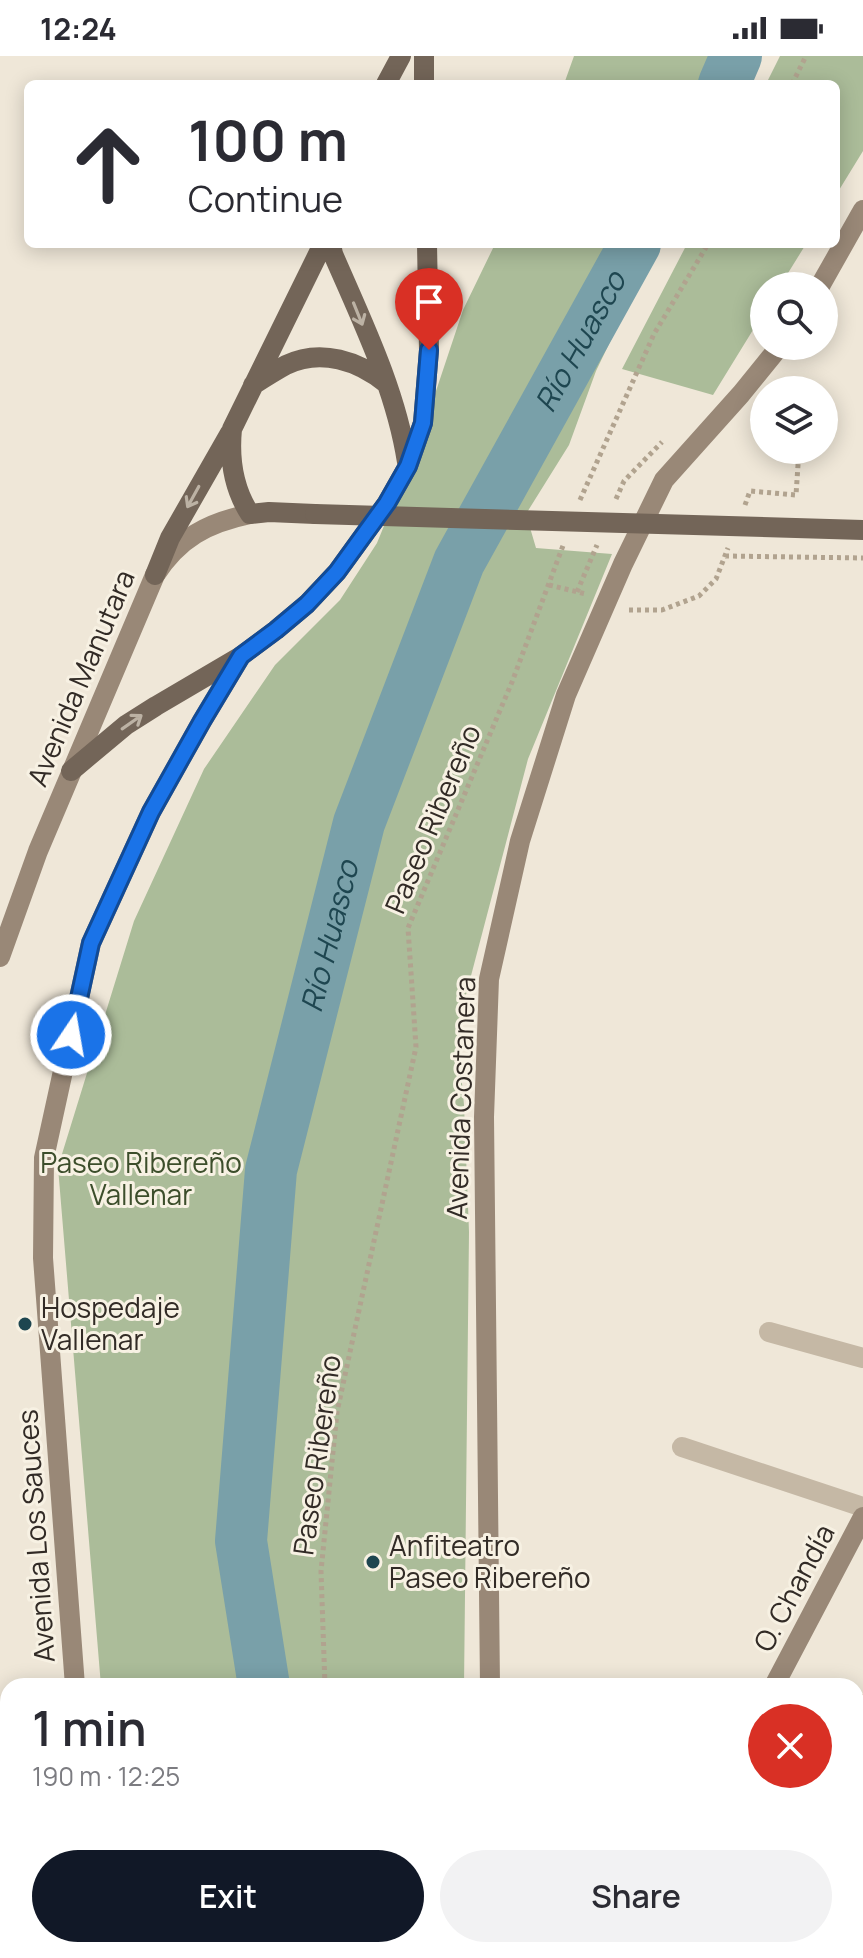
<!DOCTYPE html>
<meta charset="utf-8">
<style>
:root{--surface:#fff;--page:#f2f2f3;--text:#2b2b33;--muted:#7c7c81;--accent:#111827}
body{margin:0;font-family:Manrope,sans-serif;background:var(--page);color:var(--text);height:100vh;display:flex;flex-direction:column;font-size:30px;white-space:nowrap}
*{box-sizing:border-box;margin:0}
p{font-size:26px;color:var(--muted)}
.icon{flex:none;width:44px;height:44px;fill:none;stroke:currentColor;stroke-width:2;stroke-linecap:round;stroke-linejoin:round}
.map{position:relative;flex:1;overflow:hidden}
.panel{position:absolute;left:0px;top:1622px;width:864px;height:280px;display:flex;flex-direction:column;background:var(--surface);border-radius:24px 24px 0 0;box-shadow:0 4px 20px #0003}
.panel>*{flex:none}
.guide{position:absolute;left:24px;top:24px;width:816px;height:168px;border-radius:12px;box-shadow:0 4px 20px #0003;background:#fff;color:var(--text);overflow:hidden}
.tools{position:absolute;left:750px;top:216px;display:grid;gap:16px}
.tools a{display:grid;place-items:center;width:88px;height:88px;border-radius:50%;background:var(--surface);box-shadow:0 4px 20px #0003;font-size:40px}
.pin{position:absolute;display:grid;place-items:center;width:68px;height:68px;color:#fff;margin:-82px -34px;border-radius:50% 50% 50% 0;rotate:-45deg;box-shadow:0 0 8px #0007}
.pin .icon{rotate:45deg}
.me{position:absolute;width:88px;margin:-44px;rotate:12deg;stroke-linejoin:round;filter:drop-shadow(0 0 6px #0008)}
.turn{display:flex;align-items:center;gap:28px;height:168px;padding:0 32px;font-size:36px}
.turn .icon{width:104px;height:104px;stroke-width:2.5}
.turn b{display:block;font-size:56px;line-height:68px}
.round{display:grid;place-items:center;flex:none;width:84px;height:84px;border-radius:42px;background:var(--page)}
.head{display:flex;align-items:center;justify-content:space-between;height:136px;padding:0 32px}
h1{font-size:48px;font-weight:600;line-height:60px}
.action{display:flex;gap:16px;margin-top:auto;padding:16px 32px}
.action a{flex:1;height:92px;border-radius:48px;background:var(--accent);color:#fff;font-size:32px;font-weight:600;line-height:92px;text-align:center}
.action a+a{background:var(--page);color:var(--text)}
.status{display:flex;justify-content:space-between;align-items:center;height:56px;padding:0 40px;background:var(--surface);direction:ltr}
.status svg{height:22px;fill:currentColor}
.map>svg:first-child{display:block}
</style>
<div class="status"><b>12:24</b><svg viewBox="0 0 49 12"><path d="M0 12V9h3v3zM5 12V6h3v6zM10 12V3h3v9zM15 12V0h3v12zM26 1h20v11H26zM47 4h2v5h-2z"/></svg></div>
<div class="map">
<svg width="863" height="1902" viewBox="0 0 863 1902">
<rect width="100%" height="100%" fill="#efe7d8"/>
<path fill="#abbc99" d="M574 0H759L745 28H564Z
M780 0H863V95L836 139V28H766Z
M495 188H657L596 315 569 389 526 458 536 492 612 498 528 703 457 973 464 1049 469 1176 464 1630H101L58 1111 134 865 204 713 275 609 340 544 377 487 422 377 463 254Z
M687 188H806L780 230H764V256L713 339 622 313Z
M174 1894H461V1902H176Z"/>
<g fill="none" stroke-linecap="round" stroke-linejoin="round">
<g stroke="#79a0a9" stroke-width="52">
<path d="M724 28 736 0"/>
<path id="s1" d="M264 1630 241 1485 271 1114 359 767 459 506 635 188"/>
<path d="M310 1894 312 1902"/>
</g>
</g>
<path fill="#bd7547" d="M856 1638H863V1902H835V1894H856Z"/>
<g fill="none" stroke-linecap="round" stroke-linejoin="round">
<path stroke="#b1a38f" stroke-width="5" stroke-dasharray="4 4" stroke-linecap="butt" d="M792 28 806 0
M616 443 624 425 662 386
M580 444 654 278 708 188
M745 449 750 435 796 439 799 394
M725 500 863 502
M549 529 586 538
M577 536 597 489
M629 554H662L699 540 716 523 728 492
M325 1630 321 1515 337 1356 416 991 408 872 512 626 564 487
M378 1894 381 1902"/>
<path stroke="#c5b8a5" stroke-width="20" d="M769 1276 863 1302
M682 1391 863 1451"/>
<path stroke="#987" stroke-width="20" d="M820 230 863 154
M0 901 38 795 155 519C179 482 207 467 250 458
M75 1630 43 1202 44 1102 91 887 151 756 202 665 241 600
M490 1630 484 1061 489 923 520 785 566 639 623 508 664 424 741 338 780 290
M774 1630 863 1461
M144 1894 147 1902
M483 1894 484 1902
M659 1894 660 1902"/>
<path stroke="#736558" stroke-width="20" d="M386 28 401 0
M424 28V0
M331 188 333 198C362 265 396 334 407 406
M253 329C264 322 275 315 286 309 321 292 359 305 387 328
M315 458 269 456 250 458C233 432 229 404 232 373L323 188
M155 519 170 482 230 377
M71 715 126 669 156 650 241 600 276 574 307 548 337 516 387 447 408 410 423 367 429 294 427 188"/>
<path stroke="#736558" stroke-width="20" d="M315 458 863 474"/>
</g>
<defs><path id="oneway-shaft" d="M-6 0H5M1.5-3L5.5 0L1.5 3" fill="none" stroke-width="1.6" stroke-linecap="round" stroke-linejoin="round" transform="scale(2)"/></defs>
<g stroke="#bcb2a4">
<use href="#oneway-shaft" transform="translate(358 258) rotate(68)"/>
<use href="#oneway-shaft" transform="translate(193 441) rotate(119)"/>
<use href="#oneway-shaft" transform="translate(132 666) rotate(-35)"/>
</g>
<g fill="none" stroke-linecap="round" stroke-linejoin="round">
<defs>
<path id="route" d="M71 979 91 887 151 756 202 665 241 600 276 574 307 548 337 516 387 447 408 410 423 367 429 294"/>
</defs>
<use href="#route" stroke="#114b97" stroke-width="20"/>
<use href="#route" stroke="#1a73e8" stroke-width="14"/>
</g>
<g fill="#1e4650" stroke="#f7f1e3" stroke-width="3">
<circle cx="25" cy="1268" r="8"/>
<circle cx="373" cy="1506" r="8"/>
</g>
<g text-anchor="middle" stroke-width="6" stroke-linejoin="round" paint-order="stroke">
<g font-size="28" fill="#322b26" stroke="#f7f1e3">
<text transform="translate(81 622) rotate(-67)" y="10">Avenida Manutara</text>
<text transform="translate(433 763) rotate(-67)" y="10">Paseo Ribereño</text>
<text transform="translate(461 1042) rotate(-88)" y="10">Avenida Costanera</text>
<text transform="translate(317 1399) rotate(-82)" y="10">Paseo Ribereño</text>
<text transform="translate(36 1480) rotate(-94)" y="10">Avenida Los Sauces</text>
<text transform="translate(794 1532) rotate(-62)" y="10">O. Chandía</text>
</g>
<g font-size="28" fill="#3c4e2b" stroke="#f7f1e3">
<text x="141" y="1117">Paseo Ribereño<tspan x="141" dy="32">Vallenar</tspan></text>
</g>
<g font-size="28" fill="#322b26" stroke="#f7f1e3" text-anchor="start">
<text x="41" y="1262">Hospedaje<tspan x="41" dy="32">Vallenar</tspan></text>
<text x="389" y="1500">Anfiteatro<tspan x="389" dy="32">Paseo Ribereño</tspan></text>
</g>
<g font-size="30" font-style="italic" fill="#1e4650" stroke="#f7f1e3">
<text dy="10" stroke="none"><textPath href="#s1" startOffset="1408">Río Huasco</textPath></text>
<text dy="10" stroke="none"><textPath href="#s1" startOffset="760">Río Huasco</textPath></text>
</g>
</g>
</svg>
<div class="tools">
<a><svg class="icon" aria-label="search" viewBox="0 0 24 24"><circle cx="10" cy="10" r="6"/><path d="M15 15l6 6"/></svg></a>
<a><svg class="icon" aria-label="layers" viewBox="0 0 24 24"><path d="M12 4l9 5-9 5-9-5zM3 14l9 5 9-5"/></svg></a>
</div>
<div class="pin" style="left:429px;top:294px;background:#d93025"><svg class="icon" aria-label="arrive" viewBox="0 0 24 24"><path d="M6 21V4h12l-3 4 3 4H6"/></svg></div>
<svg class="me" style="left:71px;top:979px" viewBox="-20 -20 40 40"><circle r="17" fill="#1a73e8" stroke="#fff" stroke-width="3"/><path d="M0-11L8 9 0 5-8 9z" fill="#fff"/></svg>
<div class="guide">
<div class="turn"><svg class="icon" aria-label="ahead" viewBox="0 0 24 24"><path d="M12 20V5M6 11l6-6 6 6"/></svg><div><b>100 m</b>Continue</div></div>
</div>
<section class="panel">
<div class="head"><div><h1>1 min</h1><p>190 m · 12:25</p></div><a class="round" style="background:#d93025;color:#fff"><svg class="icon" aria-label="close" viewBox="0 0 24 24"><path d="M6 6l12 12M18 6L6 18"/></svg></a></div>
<div class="action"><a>Exit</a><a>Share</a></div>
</section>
</div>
